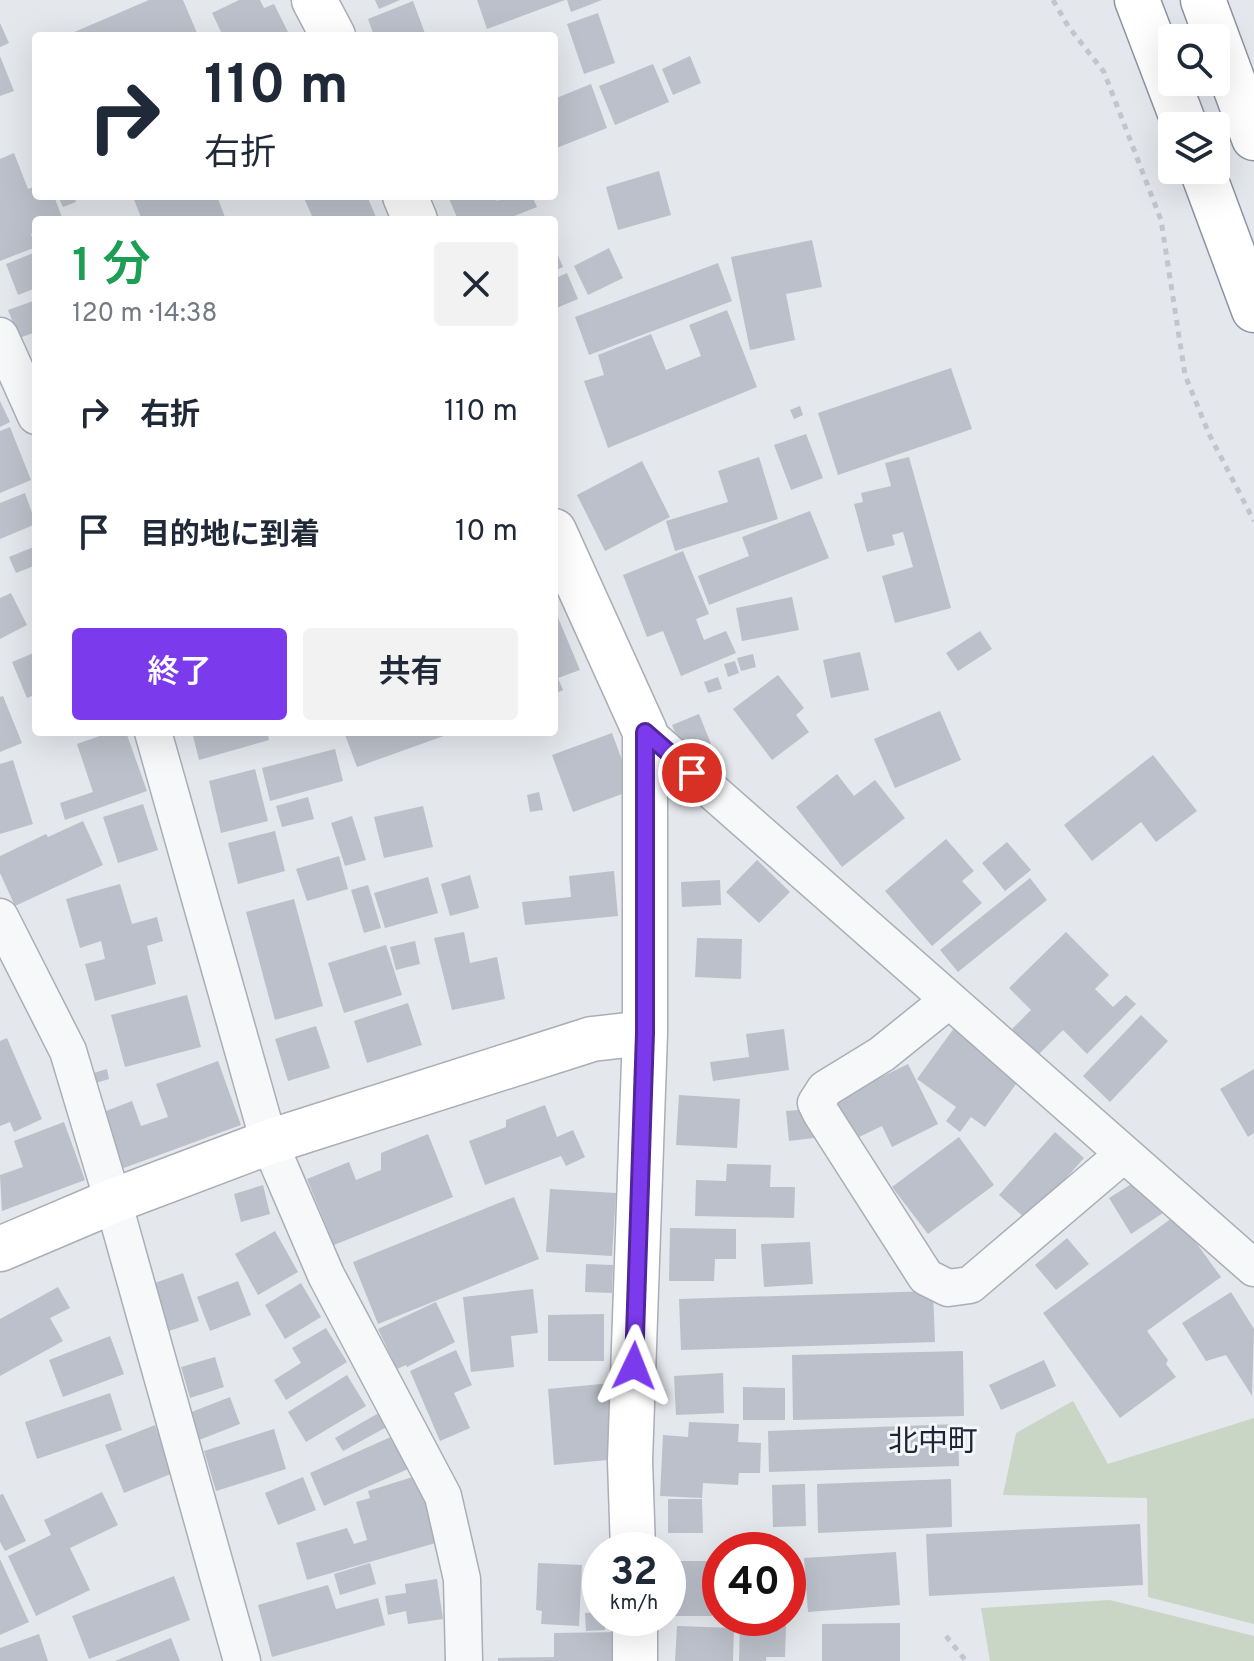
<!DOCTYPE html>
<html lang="ja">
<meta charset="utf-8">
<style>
:root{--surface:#fff;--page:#f2f2f3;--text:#1f2937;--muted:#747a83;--accent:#7c3aed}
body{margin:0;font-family:Overpass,"Noto Sans JP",sans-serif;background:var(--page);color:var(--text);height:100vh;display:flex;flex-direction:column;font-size:30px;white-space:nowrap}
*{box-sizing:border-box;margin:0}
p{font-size:26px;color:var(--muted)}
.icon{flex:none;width:44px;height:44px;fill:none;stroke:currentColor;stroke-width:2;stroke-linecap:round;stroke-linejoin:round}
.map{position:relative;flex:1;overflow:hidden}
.side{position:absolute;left:32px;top:216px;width:526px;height:520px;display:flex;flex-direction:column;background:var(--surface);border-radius:8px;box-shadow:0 8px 32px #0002}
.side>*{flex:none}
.guide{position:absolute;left:32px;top:32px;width:526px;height:168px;border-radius:8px;box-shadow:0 8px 32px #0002;background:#fff;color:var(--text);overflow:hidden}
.controls{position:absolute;left:1158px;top:24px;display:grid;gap:16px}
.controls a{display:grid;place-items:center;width:72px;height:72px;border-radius:8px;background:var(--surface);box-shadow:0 8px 32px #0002;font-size:40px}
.speed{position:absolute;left:582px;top:1532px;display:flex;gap:16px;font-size:40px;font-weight:700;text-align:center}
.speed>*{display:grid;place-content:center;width:104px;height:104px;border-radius:50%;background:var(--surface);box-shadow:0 8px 32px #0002;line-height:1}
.speed small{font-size:20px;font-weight:400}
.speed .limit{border:12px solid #d22;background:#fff;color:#111}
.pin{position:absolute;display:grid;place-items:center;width:68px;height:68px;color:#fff;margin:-34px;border:4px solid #fff;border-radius:50%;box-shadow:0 2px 8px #0007}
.me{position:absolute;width:88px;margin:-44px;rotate:2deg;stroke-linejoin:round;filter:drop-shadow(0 0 6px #0008)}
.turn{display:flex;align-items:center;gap:28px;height:168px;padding:0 40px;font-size:36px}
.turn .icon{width:104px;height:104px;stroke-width:2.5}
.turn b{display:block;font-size:56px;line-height:68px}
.round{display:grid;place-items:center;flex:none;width:84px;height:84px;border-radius:8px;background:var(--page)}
.overview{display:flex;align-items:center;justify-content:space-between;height:136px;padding:0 40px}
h1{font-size:48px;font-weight:600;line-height:60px;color:#1e9e55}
.primary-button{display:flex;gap:16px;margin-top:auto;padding:16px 40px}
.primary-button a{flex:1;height:92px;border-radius:8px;background:var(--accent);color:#fff;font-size:32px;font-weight:600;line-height:92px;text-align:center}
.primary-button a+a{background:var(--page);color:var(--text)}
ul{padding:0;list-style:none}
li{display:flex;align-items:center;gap:24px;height:120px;padding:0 40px}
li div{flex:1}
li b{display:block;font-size:30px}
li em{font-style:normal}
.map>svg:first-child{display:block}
</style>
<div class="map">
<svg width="1254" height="1661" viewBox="0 0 1254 1661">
<rect width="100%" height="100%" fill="#e4e7ec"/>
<path fill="#c9d6c5" d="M1073 1401 1108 1464 1254 1418V1624L1148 1597 1147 1498 1003 1495 1016 1433Z
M1110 1600 1254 1636V1661H990L981 1608Z"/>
<path fill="#bbc0ca" d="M149 0H183L197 33 191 36H73L72 33Z
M239 0H260L264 8 274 4 290 36H223L212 13Z
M375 0H400L379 9Z
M477 0H565L487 29Z
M567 0H602L571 12Z
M413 1 426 36H374L368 19Z
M598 13 615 63 584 74 567 24Z
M0 23 9 43 0 47Z
M0 56 14 91 0 96Z
M690 56 701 83 673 95 662 69Z
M653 64 669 102 615 125 599 86Z
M591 84 607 128 554 149V99Z
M14 153 28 189 36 186V196H54L63 220H36V232L31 234 36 247 0 261V159Z
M659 171 671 215 618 230 606 187Z
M58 196H74L76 202 63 207Z
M136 196H217L226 220H142L133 197Z
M303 196H367L376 217 370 220H302L312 216Z
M448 196H495L497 201 509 196H532L537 207 504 220H458Z
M812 240 822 287 786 294 795 340 750 350 731 257Z
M554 246 563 267 554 271Z
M609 248 623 278 588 295 574 266Z
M36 252V288L18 295 6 264Z
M718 263 732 301 589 355 575 317Z
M567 273 578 299 554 309V279Z
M36 300V332L19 338 8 310Z
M727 310 757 387 608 448 584 381 604 375 598 355 651 334 666 370 701 356 689 325Z
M951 368 972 429 838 475 818 413Z
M0 401 10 422 0 427Z
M800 406 803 415 794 419 790 410Z
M10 427 31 480 0 493V431Z
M806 434 823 478 791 490 774 445Z
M759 457 778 519 675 551 666 521 728 502 718 471Z
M909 457 951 608 895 623 882 576 913 567 903 532 892 535 895 545 867 552 854 504 863 502 861 493 891 486 885 463Z
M642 461 670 517 605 551 577 495Z
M25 493 36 524 0 539V503Z
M810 511 829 558 709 605 698 576 749 556 742 537Z
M36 546V571L34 566 16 573 9 557Z
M683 551 709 614 696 619 704 640 726 631 736 653 681 676 663 631 647 637 623 575Z
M11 593 27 625 0 639V598Z
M792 597 799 630 742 641 736 608Z
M554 608 580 670 558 678 563 690 554 694Z
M980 631 992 649 958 671 946 653Z
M36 652V694L27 698 12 662Z
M860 652 869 690 831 698 823 660Z
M753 654 756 667 741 671 737 658Z
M735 661 739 673 728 677 724 664Z
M778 675 804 708 796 715 809 732 772 760 733 709Z
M718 677 722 689 708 693 704 682Z
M3 696 22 743 0 752V697Z
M940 711 961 760 895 788 874 739Z
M699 714 715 754 688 765 672 725Z
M111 732H126L147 791 65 820 60 803 93 792 77 744Z
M192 732H267L269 740 199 760Z
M344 732H455L357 767Z
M612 733 633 790 573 812 552 755Z
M335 749 343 781 270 801 262 768Z
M1153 755 1197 811 1156 842 1141 822 1092 861 1064 825Z
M13 760 33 824 0 834V764Z
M255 769 268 821 221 833 209 781Z
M837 774 854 796 875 780 905 818 842 867 796 807Z
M539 792 543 810 530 812 527 795Z
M308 797 314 819 282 827 276 806Z
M143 804 158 850 118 863 103 817Z
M423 806 433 847 384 858 374 817Z
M352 816 366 860 345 866 331 823Z
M83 821 103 865 15 906 0 873V856L46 834 48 837Z
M275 831 285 871 238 884 228 843Z
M946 839 974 871 962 881 982 903 932 946 885 891Z
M1007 842 1031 870 1005 891 982 863Z
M339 856 348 889 307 901 296 869Z
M757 860 790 892 759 923 726 892Z
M614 871 618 916 525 925 522 902 571 897 569 876Z
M470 875 479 908 450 916 441 884Z
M428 877 438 913 385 928 374 893Z
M1030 878 1047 900 958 972 940 950Z
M720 880 721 905 682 907 681 882Z
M120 884 132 924 157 917 163 941 147 946 156 984 95 1001 85 964 105 959 101 941 80 948 66 899Z
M368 885 381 928 364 933 351 890Z
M294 899 323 1006 275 1020 246 912Z
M464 932 470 963 497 957 505 999 452 1010 434 938Z
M1066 932 1109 975 1095 989 1113 1007 1126 995 1136 1004 1087 1054 1063 1030 1038 1055 1012 1029 1031 1010 1009 988Z
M697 938 742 939 741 979 695 977Z
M415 941 420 964 396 970 390 947Z
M386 945 402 995 344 1013 328 963Z
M187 995 201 1047 125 1067 111 1015Z
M408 1003 422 1045 367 1063 354 1021Z
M1141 1015 1168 1041 1110 1102 1083 1076Z
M957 1024 1024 1073 985 1127 971 1117 960 1132 946 1121 956 1107 917 1079Z
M316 1026 330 1068 288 1081 275 1039Z
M784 1029 789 1070 713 1081 710 1062 749 1057 746 1034Z
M7 1038 42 1119 14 1132 10 1122 0 1126V1041Z
M218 1061 241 1125 121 1169 101 1113 132 1101 141 1126 168 1117 156 1084Z
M908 1064 938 1124 892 1147 882 1126 855 1139 836 1099Z
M107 1069 109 1079 92 1084 90 1074Z
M1254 1069V1133L1248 1137 1220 1089Z
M679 1095 740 1099 737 1148 676 1145Z
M545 1105 557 1137 573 1130 585 1157 566 1166 561 1156 485 1185 469 1141 506 1127V1120Z
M811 1109 814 1138 789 1141 786 1111Z
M64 1122 85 1180 2 1211 0 1175 23 1167 14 1141Z
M1055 1132 1084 1158 1028 1221 999 1195Z
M428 1134 453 1197 334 1245 307 1179 349 1162 356 1180 381 1170V1153Z
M959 1137 994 1185 928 1234 892 1187Z
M727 1164 771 1165 770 1187H795L794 1218 695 1216 696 1180 726 1181Z
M1141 1178 1163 1213 1131 1234 1109 1198Z
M263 1185 270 1214 241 1222 234 1194Z
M550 1189 616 1193 612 1256 546 1252Z
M514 1197 539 1259 378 1324 353 1262Z
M1176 1215 1221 1277 1147 1331 1168 1360 1166 1364 1176 1377 1120 1418 1043 1313Z
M670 1228 736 1229V1259H715L714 1281H669Z
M275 1231 298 1272 258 1295 235 1254Z
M1067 1238 1089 1264 1056 1290 1035 1265Z
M810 1242 813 1284 764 1287 761 1244Z
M586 1264 613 1265 612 1293 585 1292Z
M183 1273 199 1321 166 1332 149 1285Z
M238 1281 251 1315 210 1331 197 1297Z
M301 1283 321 1317 285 1339 265 1305Z
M58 1287 70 1308 50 1318 63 1341 0 1376V1319Z
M533 1289 538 1333 511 1336 514 1367 471 1372 463 1297Z
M933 1291 935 1342 681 1350 679 1299Z
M1231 1292 1254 1329 1252 1396 1226 1355 1206 1361 1182 1323Z
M436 1302 455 1342 407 1367 406 1365 397 1369 378 1329Z
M604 1314V1361H548V1315Z
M326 1328 347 1362 286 1400 274 1380 301 1363 292 1348Z
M110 1336 124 1374 63 1397 49 1360Z
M456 1350 472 1385 454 1393 470 1428 440 1441 410 1371Z
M963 1351 964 1416 793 1420 792 1355Z
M215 1357 224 1387 190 1398 181 1367Z
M1044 1360 1056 1386 1001 1410 989 1385Z
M723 1373 724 1413 676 1415 674 1376Z
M347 1375 366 1406 306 1442 288 1412Z
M612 1383 618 1459 554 1465 548 1389Z
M743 1387 785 1388V1420H743Z
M110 1393 122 1430 37 1459 25 1422Z
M230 1397 240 1424 199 1440 189 1413Z
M384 1410 392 1424 343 1451 335 1438Z
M689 1422 739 1424 738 1442 761 1443 760 1473H739L738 1485 703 1483 702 1498 660 1496 663 1435 688 1437Z
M958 1424 959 1466 769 1472 768 1431Z
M155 1425 173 1473 124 1493 105 1445Z
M274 1429 286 1469 216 1491 204 1451Z
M393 1436 408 1469 324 1506 310 1473Z
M419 1475 439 1542 307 1580 296 1543 347 1528 354 1544 367 1540 356 1502 370 1498 368 1491Z
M303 1477 316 1510 278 1525 265 1493Z
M951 1479 952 1527 818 1533 817 1484Z
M805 1484 806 1526 773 1527 772 1485Z
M102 1492 118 1525 70 1548 90 1590 36 1616 8 1556 51 1535 44 1520Z
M3 1494 26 1541 5 1551 0 1542V1495Z
M668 1499H702L703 1533H668Z
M1140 1524 1143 1585 929 1596 926 1534Z
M896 1552 900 1605 808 1612 804 1558Z
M589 1558H600V1570H589Z
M0 1559 29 1622 0 1635Z
M670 1561H713L712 1616H669Z
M370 1563 376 1584 340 1595 334 1574Z
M538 1563 582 1565 579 1626 541 1624 542 1611 536 1610Z
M174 1576 190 1620 89 1659 72 1616Z
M788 1578H792V1619L788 1618Z
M437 1579 443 1619 408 1624 406 1611 388 1615 385 1596 406 1593 405 1584Z
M328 1585 336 1609 378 1598 385 1625 272 1657 258 1605Z
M600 1612V1618H605V1630L586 1631 585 1613Z
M900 1623V1661H822V1624Z
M740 1625 786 1626 785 1657H766V1661H739Z
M677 1626 734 1628 733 1661H675Z
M621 1632 622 1661H498V1658L554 1657V1633Z
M39 1634 48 1661H0V1648Z
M171 1638 180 1661H115Z"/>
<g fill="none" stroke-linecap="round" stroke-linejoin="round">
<defs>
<path id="street" d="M0 336 36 416
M153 732 269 1142 326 1275 443 1496 462 1579 464 1661
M645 732 1254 1268
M0 917 68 1051 113 1201 242 1661
M949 1000 882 1054 825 1089 816 1103 821 1113 926 1277 948 1288 970 1285 1124 1154"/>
<path id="secondary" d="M314 0 333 36
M405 196 415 220
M554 531 645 732V1033L630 1461 633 1550
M0 1249 113 1201 269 1142 592 1039 645 1033
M635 1618V1661"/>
<path id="highway" d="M1137 0 1185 126
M1203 0 1254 138
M1202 170 1254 310"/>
</defs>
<use href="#street" stroke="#a9aeb7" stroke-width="39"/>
<use href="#secondary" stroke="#a9aeb7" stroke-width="47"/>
<use href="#highway" stroke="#8b94a3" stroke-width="47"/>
<path stroke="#c2c5cb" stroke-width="5" stroke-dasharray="6 6" stroke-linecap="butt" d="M1053 0 1068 26 1104 72 1161 220 1185 375 1209 434 1254 521
M946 1636 966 1661"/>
<use href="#street" stroke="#f7f8fa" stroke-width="36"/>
<use href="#secondary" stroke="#fff" stroke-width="44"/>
<use href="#highway" stroke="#fff" stroke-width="44"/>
</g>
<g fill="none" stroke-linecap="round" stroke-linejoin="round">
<defs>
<path id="route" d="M634 1366 645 1033V732L692 773"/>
</defs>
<use href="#route" stroke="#51269a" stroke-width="20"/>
<use href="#route" stroke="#7c3aed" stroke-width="14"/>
</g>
<g text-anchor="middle" stroke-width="6" stroke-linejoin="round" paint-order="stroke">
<g font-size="30" fill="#1d2536" stroke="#f4f6f9">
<text x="933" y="1451">北中町</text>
</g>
</g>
</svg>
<div class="controls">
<a><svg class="icon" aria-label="search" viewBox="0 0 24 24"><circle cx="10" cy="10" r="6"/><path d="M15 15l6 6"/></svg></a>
<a><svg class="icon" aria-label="layers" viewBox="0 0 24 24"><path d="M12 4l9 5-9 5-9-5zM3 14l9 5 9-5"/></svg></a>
</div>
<div class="speed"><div>32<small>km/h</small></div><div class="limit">40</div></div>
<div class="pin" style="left:692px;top:773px;background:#d93025"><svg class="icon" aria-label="arrive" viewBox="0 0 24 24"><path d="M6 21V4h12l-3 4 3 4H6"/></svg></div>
<svg class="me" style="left:634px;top:1366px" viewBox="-20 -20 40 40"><path d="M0-17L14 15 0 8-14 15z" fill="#7c3aed" stroke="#fff" stroke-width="4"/></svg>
<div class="guide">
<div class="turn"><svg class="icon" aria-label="right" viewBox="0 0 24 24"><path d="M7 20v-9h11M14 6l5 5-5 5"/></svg><div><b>110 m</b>右折</div></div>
</div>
<section class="side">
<div class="overview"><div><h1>1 分</h1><p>120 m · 14:38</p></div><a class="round"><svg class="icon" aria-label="close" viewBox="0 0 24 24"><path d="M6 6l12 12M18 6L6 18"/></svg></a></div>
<ul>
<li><svg class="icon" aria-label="right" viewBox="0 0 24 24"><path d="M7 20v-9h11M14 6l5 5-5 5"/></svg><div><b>右折</b></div><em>110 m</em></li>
<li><svg class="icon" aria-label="arrive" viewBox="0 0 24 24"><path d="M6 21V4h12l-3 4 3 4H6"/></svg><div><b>目的地に到着</b></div><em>10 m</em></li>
</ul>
<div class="primary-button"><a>終了</a><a>共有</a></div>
</section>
</div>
